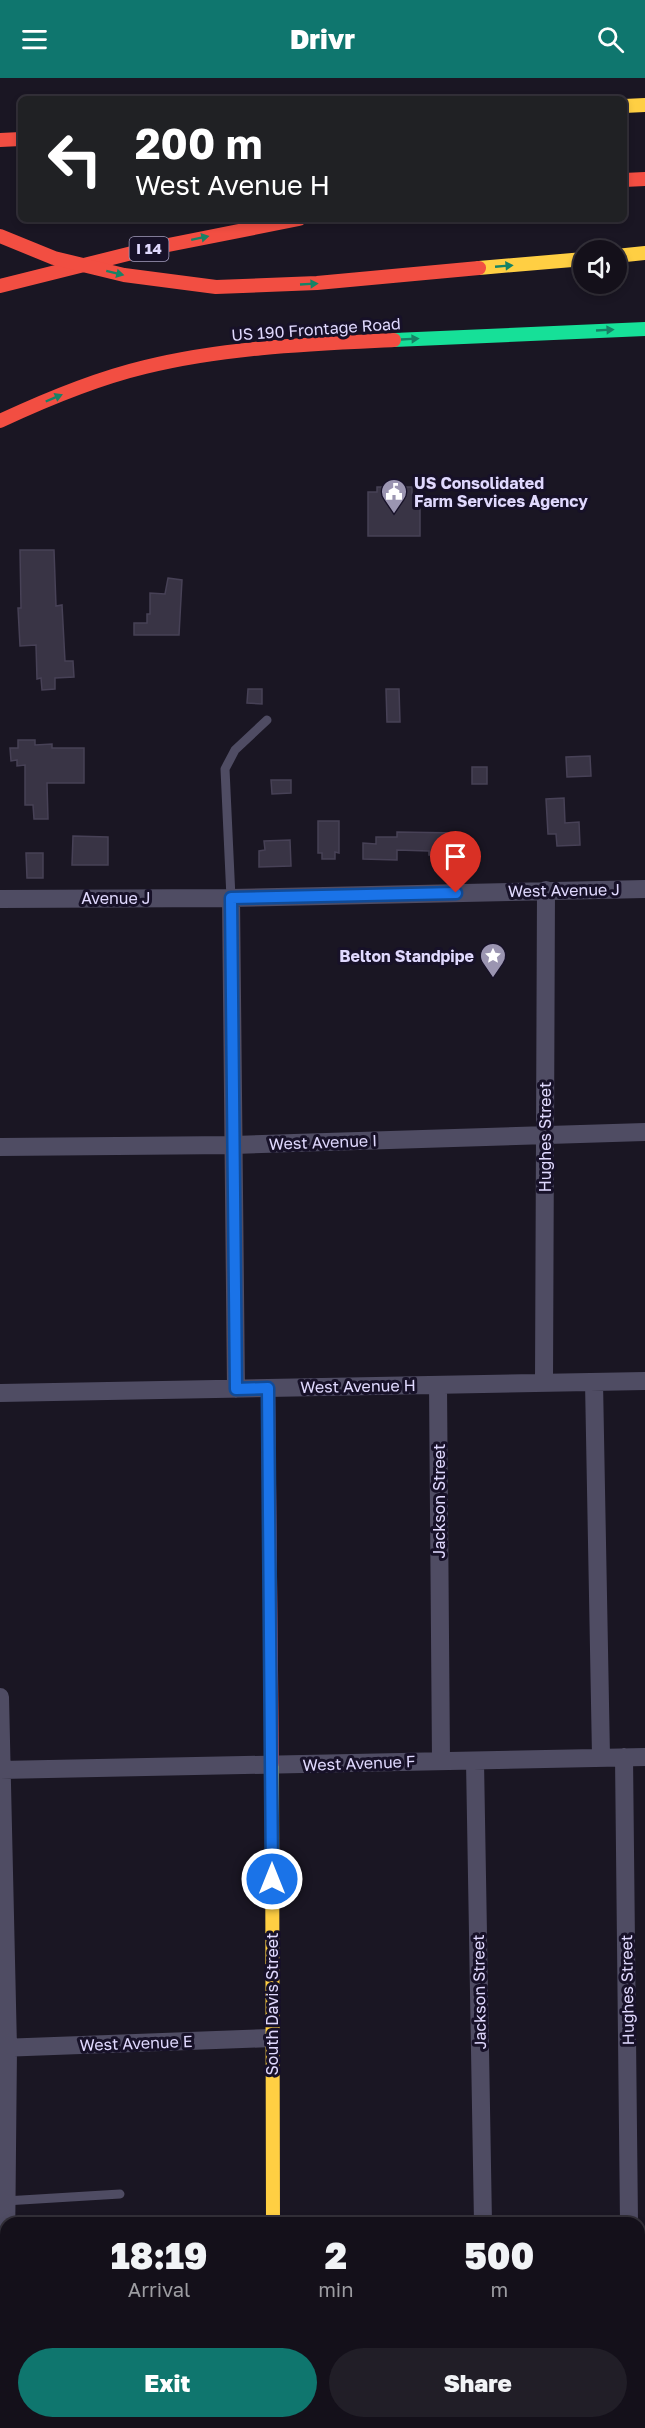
<!DOCTYPE html>
<style>
:root{--surface:#14101a;--page:#211e27;--text:#f1f3f6;--muted:#9d9da2;--line:#333039;--accent:#0f766e}
body{margin:0;font-family:"Golos Text",sans-serif;background:var(--page);color:var(--text);height:100vh;display:flex;flex-direction:column;font-size:22px;white-space:nowrap}
*{box-sizing:border-box;margin:0}
p{font-size:20px;color:var(--muted)}
.icon{flex:none;width:33px;height:33px;fill:none;stroke:currentColor;stroke-width:2;stroke-linecap:round;stroke-linejoin:round}
.map{position:relative;flex:1;overflow:hidden}
.panel{position:absolute;left:0px;top:2139px;width:645px;height:212px;display:flex;flex-direction:column;background:var(--surface);border-radius:18px 18px 0 0;box-shadow:0 3px 9px #0003,0 0 0 2px var(--line)}
.panel>*{flex:none}
.top-card{position:absolute;left:18px;top:18px;width:609px;height:126px;border-radius:9px;box-shadow:0 3px 9px #0003,0 0 0 2px var(--line);background:#202124;color:#fff;overflow:hidden}
.controls{position:absolute;left:573px;top:162px;display:grid;gap:12px}
.controls a{display:grid;place-items:center;width:54px;height:54px;border-radius:50%;background:var(--surface);box-shadow:0 3px 9px #0003,0 0 0 2px var(--line);font-size:30px}
.pin{position:absolute;display:grid;place-items:center;width:51px;height:51px;color:#fff;margin:-62px -26px;border-radius:50% 50% 50% 0;rotate:-45deg;box-shadow:0 0 6px #0007}
.pin .icon{rotate:45deg}
.me{position:absolute;width:66px;margin:-33px;rotate:0deg;stroke-linejoin:round;filter:drop-shadow(0 0 4px #0008)}
.turn{display:flex;align-items:center;gap:21px;height:126px;padding:0 18px;font-size:27px}
.turn .icon{width:78px;height:78px;stroke-width:2.5}
.turn b{display:block;font-size:42px;line-height:51px}
.eta{display:flex;justify-content:space-evenly;align-items:center;height:102px;text-align:center}
.eta b{font-size:36px;font-weight:800;line-height:42px}
.action{display:flex;gap:12px;margin-top:auto;padding:12px 18px}
.action a{flex:1;height:69px;border-radius:36px;background:var(--accent);color:#fff;font-size:24px;font-weight:800;line-height:69px;text-align:center}
.action a+a{background:var(--page);color:var(--text)}
header{display:flex;justify-content:space-between;align-items:center;height:78px;padding:0 18px;background:var(--accent);color:#fff;font-size:27px;font-weight:800}
.map>svg:first-child{display:block}
</style>
<header><svg class="icon" aria-label="menu" viewBox="0 0 24 24"><path d="M4 6h16M4 12h16M4 18h16"/></svg>Drivr<svg class="icon" aria-label="search" viewBox="0 0 24 24"><circle cx="10" cy="10" r="6"/><path d="M15 15l6 6"/></svg></header>
<div class="map">
<svg width="645" height="2350" viewBox="0 0 645 2350">
<rect width="100%" height="100%" fill="#1a1623"/>
<path fill="#393445" stroke="#474156" stroke-width="1.5" d="M377 409H412V416H420V458H368V414H377Z
M20 472H54L56 528 62 527 65 583H73L74 599 55 600V611L42 612 41 600 37 601 36 567 20 568 18 530H21Z
M168 500 182 502 179 557H134V545H147V536H150V515L165 516Z
M248 611H262V626L247 625Z
M386 611H399L400 644H387Z
M18 662H35V667L52 666V670H84V705H47L48 741H34L33 727H25V687L17 688V682L11 683 10 670H18Z
M590 678 591 698 567 699 566 679Z
M472 689H487V706H472Z
M271 702H291V715L272 716Z
M564 720 565 745 579 744 580 767 557 768 556 756H548L546 721Z
M318 743H339V775L335 774V781H322V775H318Z
M397 754 459 755V777H429V773L397 772V782L363 781V765L376 766V759H397Z
M73 758 108 759V787H72Z
M290 762 291 788 259 789V773L265 772 264 763Z
M26 775H43V800H27Z"/>
<g fill="none" stroke-linecap="round" stroke-linejoin="round">
<path stroke="#4f4c63" stroke-width="9" d="M231 820 225 691 235 672 267 642
M5 2123 120 2116"/>
<path stroke="#4f4c63" stroke-width="18" d="M231 820 236 1311
M0 821 231 820 645 811
M0 1069 234 1067 645 1054
M594 1304 601 1678
M544 1305 546 812
M438 1307 441 1683
M0 1315 645 1303
M0 1619 8 1970 6 2173
M624 1679 629 2145
M475 1683 483 2145
M0 1692 645 1679
M0 1970 271 1960
M9 2344V2350
M347 2350 348 2344"/>
<path stroke="#16e098" stroke-width="14" d="M394 262 645 251"/>
<path stroke="#ffcf43" stroke-width="14" d="M624 28 645 27
M616 178 645 175
M272 1685 273 2145
M639 2243H645"/>
<path stroke="#f24e42" stroke-width="14" d="M0 62 21 61
M624 102 645 101
M0 208 148 171 299 141
M0 343C47 321 95 301 145 289 226 269 311 266 394 262
M268 1310 272 1685
M0 2244H6"/>
<path stroke="#ffcf43" stroke-width="14" d="M479 190 584 181"/>
<path stroke="#f24e42" stroke-width="14" d="M0 158 54 180 124 197 216 209 317 205 479 190"/>
</g>
<defs><path id="oneway-solid" d="M-6-.8H1V-3.2L6.5 0L1 3.2V.8H-6Z" transform="scale(1.5)"/></defs>
<g fill="#168366">
<use href="#oneway-solid" transform="translate(200 160) rotate(-12)"/>
<use href="#oneway-solid" transform="translate(504 188) rotate(-5)"/>
<use href="#oneway-solid" transform="translate(115 195) rotate(14)"/>
<use href="#oneway-solid" transform="translate(309 206) rotate(-3)"/>
<use href="#oneway-solid" transform="translate(605 252) rotate(-3)"/>
<use href="#oneway-solid" transform="translate(410 261) rotate(-3)"/>
<use href="#oneway-solid" transform="translate(54 320) rotate(-23)"/>
</g>
<g fill="none" stroke-linecap="round" stroke-linejoin="round">
<defs>
<path id="route" d="M272 1801 268 1310 236 1311 231 820 456 815"/>
</defs>
<use href="#route" stroke="#114b97" stroke-width="15"/>
<use href="#route" stroke="#1a73e8" stroke-width="10"/>
</g>
<defs>
<symbol id="civic-pin" viewBox="-11 -11 22 30"><path d="M0 17L-7.5 6A9.5 9.5 0 1 1 7.5 6Z" fill="#9b95b1" stroke="#171128"/><path d="M-.6-6.5H3V-4.5H.6V-3L4-1V1h2V6H-6V1h2V-1L-.6-3ZM-1.2 2.5V6h2.4V2.5Z" fill="#fff"/></symbol>
<symbol id="sight-pin" viewBox="-11 -11 22 30"><path d="M0 17L-7.5 6A9.5 9.5 0 1 1 7.5 6Z" fill="#9b95b1" stroke="#171128"/><path d="M0-6L1.8-2.2L6-1.7L2.9 1.2L3.7 5.4L0 3.3L-3.7 5.4L-2.9 1.2L-6-1.7L-1.8-2.2Z" fill="#fff"/></symbol>
</defs>
<g fill-rule="evenodd">
<use href="#civic-pin" x="379" y="399" width="30" height="40"/>
<use href="#sight-pin" x="478" y="863" width="30" height="40"/>
</g>
<g text-anchor="middle" stroke-width="6" stroke-linejoin="round" paint-order="stroke">
<rect fill="#171128" stroke="#a49dbe" stroke-width="1.5" x="129.5" y="159" width="39" height="24" rx="4.5"/>
<g font-size="15" font-weight="bold" fill="#e0d9fe">
<text x="149" y="176">I 14</text>
</g>
<g font-size="16" fill="#e0d9fe" stroke="#171128">
<text transform="translate(316 251) rotate(-4)" y="6">US 190 Frontage Road</text>
<text transform="translate(564 812) rotate(-1)" y="6">West Avenue J</text>
<text x="116" y="826">Avenue J</text>
<text transform="translate(545 1059) rotate(-90)" y="6">Hughes Street</text>
<text transform="translate(323 1064) rotate(-2)" y="6">West Avenue I</text>
<text transform="translate(358 1308) rotate(-1)" y="6">West Avenue H</text>
<text transform="translate(439 1423) rotate(-90)" y="6">Jackson Street</text>
<text transform="translate(359 1685) rotate(-2)" y="6">West Avenue F</text>
<text transform="translate(627 1912) rotate(-91)" y="6">Hughes Street</text>
<text transform="translate(479 1914) rotate(-91)" y="6">Jackson Street</text>
<text transform="translate(272 1926) rotate(-90)" y="6">South Davis Street</text>
<text transform="translate(136 1965) rotate(-2)" y="6">West Avenue E</text>
</g>
<g font-size="16" font-weight="bold" fill="#e0d9fe" stroke="#171128" text-anchor="start">
<text x="414" y="411">US Consolidated<tspan x="414" dy="18">Farm Services Agency</tspan></text>
<text x="474" y="884" text-anchor="end">Belton Standpipe</text>
</g>
</g>
</svg>
<div class="controls">
<a><svg class="icon" aria-label="sound" viewBox="0 0 24 24"><path d="M4 9h4l5-4v14l-5-4H4zM17 9q2 3 0 6"/></svg></a>
</div>
<div class="pin" style="left:456px;top:815px;background:#d93025"><svg class="icon" aria-label="arrive" viewBox="0 0 24 24"><path d="M6 21V4h12l-3 4 3 4H6"/></svg></div>
<svg class="me" style="left:272px;top:1801px" viewBox="-20 -20 40 40"><circle r="17" fill="#1a73e8" stroke="#fff" stroke-width="3"/><path d="M0-11L8 9 0 5-8 9z" fill="#fff"/></svg>
<div class="top-card">
<div class="turn"><svg class="icon" aria-label="left" viewBox="0 0 24 24"><path d="M17 20v-9H6M10 6l-5 5 5 5"/></svg><div><b>200 m</b>West Avenue H</div></div>
</div>
<section class="panel">
<div class="eta">
<div><b>18:19</b><p>Arrival</p></div>
<div><b>2</b><p>min</p></div>
<div><b>500</b><p>m</p></div>
</div>
<div class="action"><a>Exit</a><a>Share</a></div>
</section>
</div>
